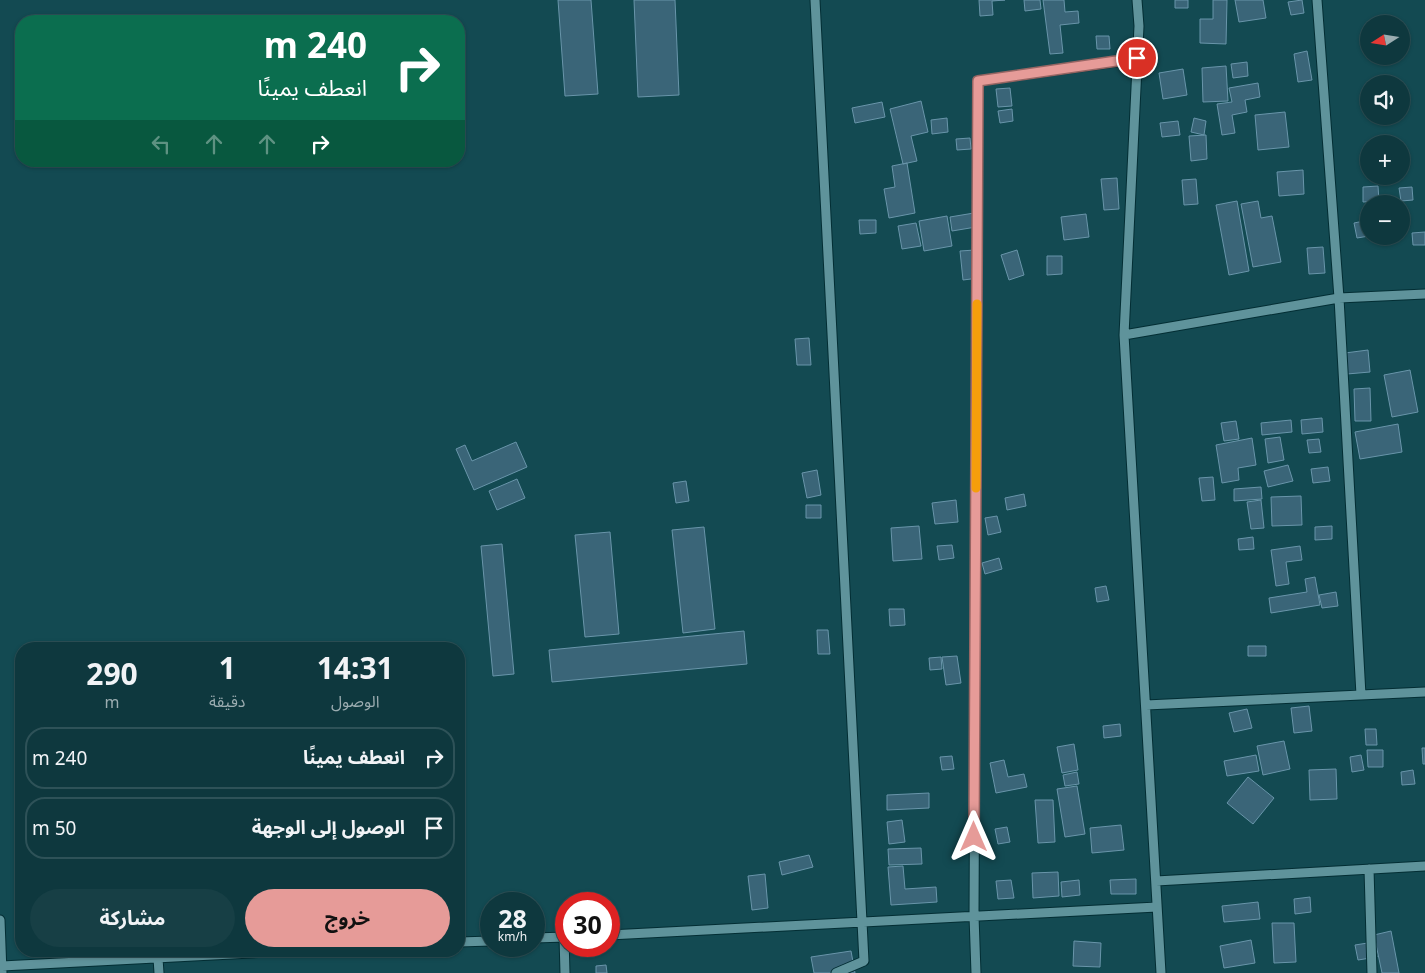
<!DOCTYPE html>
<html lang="ar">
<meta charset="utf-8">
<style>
:root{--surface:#0e383e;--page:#173f45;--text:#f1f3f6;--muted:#9bacb0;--line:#2e5258;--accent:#e69b98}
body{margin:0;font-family:"Noto Sans","Noto Sans Arabic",sans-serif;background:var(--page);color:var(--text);direction:rtl;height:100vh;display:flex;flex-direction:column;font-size:19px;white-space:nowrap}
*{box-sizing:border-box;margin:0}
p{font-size:16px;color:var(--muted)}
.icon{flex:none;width:28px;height:28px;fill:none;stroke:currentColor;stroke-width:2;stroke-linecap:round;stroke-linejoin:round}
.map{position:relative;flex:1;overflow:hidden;direction:ltr}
.panel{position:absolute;left:15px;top:642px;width:450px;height:315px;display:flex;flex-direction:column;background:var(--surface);border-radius:20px;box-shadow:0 1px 4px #0004,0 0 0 1px var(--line);direction:rtl}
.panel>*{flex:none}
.top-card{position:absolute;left:15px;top:15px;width:450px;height:152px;border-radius:20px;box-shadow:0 1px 4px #0004,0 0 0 1px var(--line);direction:rtl;background:#0b6e4f;color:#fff;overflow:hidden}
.needle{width:32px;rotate:258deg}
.fabs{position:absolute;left:1360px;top:15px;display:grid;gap:10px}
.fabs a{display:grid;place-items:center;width:50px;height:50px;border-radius:50%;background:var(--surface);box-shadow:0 1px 4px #0004,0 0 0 1px var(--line);font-size:25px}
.speed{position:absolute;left:480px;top:892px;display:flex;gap:10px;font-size:25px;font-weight:700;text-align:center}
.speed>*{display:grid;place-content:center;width:65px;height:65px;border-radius:50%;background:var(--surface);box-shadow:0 1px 4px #0004,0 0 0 1px var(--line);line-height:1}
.speed small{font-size:12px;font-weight:400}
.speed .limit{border:8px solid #d22;background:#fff;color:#111}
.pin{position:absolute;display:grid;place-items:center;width:42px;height:42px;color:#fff;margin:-21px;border:2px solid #fff;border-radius:50%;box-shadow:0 1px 5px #0007}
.me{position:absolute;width:55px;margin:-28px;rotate:0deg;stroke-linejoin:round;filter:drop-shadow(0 0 4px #0008)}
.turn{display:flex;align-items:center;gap:18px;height:105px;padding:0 15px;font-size:22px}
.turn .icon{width:65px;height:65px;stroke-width:2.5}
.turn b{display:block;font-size:35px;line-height:42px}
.lanes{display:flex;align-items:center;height:48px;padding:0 15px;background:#0003;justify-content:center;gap:25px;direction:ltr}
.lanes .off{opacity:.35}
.eta{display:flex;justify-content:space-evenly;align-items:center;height:85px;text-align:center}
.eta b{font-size:30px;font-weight:700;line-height:35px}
.action{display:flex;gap:10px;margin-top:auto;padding:10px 15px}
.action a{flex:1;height:58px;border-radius:30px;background:var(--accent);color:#111;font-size:20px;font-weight:700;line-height:58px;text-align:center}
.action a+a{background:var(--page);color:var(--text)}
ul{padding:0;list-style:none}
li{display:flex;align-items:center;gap:15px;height:62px;margin:0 10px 8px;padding:0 5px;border:2px solid var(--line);border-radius:20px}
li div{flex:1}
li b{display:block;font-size:19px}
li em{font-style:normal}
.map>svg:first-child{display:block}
</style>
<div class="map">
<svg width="1425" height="973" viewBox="0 0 1425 973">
<rect width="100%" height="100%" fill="#134a52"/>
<path fill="#3a6578" stroke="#6995aa" d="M558 0H591L598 94 565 96Z
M634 0H675L679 95 638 97Z
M979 0H1005L992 1 993 15 980 16Z
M1024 0H1040L1041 9 1025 11Z
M1043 0H1064L1065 12 1078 11 1079 23 1060 25 1063 53 1050 54Z
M1175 0H1188V8H1175Z
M1213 0H1227L1226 44 1200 43V19H1213Z
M1235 0H1263L1266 18 1239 22Z
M1302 0 1304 13 1291 15 1288 2Z
M1096 36H1109L1110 49H1097Z
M1307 51 1312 80 1298 82 1294 54Z
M1247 62 1248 76 1233 78 1231 64Z
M1226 66 1228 101 1203 102 1202 68Z
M1183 69 1187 95 1163 99 1159 73Z
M1258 83 1260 97 1245 100 1247 112 1232 115 1235 133 1222 135 1217 104 1232 102 1229 88Z
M1010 88 1012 106 998 107 996 89Z
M921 101 928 132 911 136 917 161 903 164 890 109Z
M882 102 885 117 855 123 852 108Z
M1012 109 1013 121 1000 123 998 111Z
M1285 112 1289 147 1258 150 1255 115Z
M947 118 948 132 932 134 931 120Z
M1194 118 1206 121 1204 135 1191 132Z
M1178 121 1180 135 1162 137 1160 123Z
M1206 135 1207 159 1191 161 1189 136Z
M970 138 971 149 957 150 956 139Z
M907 163 915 213 889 218 884 189 895 187 892 166Z
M1303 170 1304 194 1279 196 1277 172Z
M1117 178 1119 209 1104 210 1101 179Z
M1196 179 1198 204 1184 205 1182 180Z
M1378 186 1379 201 1363 202V187Z
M1412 187 1413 200 1401 201 1399 188Z
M1237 201 1249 271 1229 275 1216 205Z
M1258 201 1261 218 1272 216 1281 262 1253 267 1241 204Z
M974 213 976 227 952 231 950 217Z
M1086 214 1089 237 1064 240 1061 217Z
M947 216 952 246 924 251 919 221Z
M859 220H876V233L860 234Z
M1369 220V236L1357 238 1354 223Z
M916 223 921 246 902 249 898 226Z
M1425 232V245H1413L1412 233Z
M1323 247 1325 273 1309 274 1307 248Z
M975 250 979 278 963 280 960 251Z
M1017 250 1024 275 1009 280 1001 255Z
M1047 256H1062V274L1047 275Z
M809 338 811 365H797L795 339Z
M1368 350 1370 372 1347 374 1345 353Z
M1410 370 1418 412 1392 417 1384 375Z
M1370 388 1371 421H1355L1354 389Z
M1322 418 1323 432 1302 434 1301 420Z
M1291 420 1292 432 1262 435 1261 423Z
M1236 421 1239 439 1224 441 1221 423Z
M1398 424 1402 452 1360 459 1355 432Z
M1280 437 1284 460 1268 463 1265 439Z
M1252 438 1256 465 1238 468 1239 480 1222 483 1216 445Z
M1319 439 1321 452 1309 453 1307 440Z
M516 442 527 467 474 490 456 449 465 445 472 461Z
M1288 465 1293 481 1268 487 1264 471Z
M1328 467 1330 481 1313 483 1311 469Z
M817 470 821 495 807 498 802 473Z
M1213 477 1215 500 1202 501 1199 478Z
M517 479 525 498 497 510 489 491Z
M686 481 689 501 676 503 673 483Z
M1261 487 1262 499 1234 501V489Z
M1024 494 1026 506 1007 510 1005 498Z
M1301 496 1302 525 1272 526 1271 497Z
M956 500 958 522 935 524 932 503Z
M1261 500 1264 528 1251 529 1247 502Z
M806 505H821V518H806Z
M997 516 1001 532 988 535 985 518Z
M919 526 922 559 893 561 891 528Z
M1332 526V539L1315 540V527Z
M704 527 715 629 683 633 672 530Z
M610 532 619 634 585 637 575 535Z
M1253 537 1254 549 1239 550 1238 539Z
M502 544 514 674 493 676 481 546Z
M952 545 954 558 939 560 937 546Z
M1300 546 1302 560 1286 562 1289 584 1276 586 1271 550Z
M999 558 1002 569 985 574 982 563Z
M1315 577 1320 605 1271 613 1269 598 1307 592 1305 579Z
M1106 586 1109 600 1097 602 1095 588Z
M1336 592 1338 606 1322 608 1319 595Z
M889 609H904L905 625 890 626Z
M817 630H828L830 654H818Z
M744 631 747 664 552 682 549 650Z
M1248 646H1266V656H1248Z
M957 656 961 683 946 685 942 657Z
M941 657 942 669 930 670 929 658Z
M1309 706 1312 731 1294 733 1291 708Z
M1247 709 1252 728 1234 732 1229 713Z
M1120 724 1121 736 1104 738 1103 726Z
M1365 729H1376L1377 745H1366Z
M1284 741 1290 769 1263 775 1257 746Z
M1074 744 1078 770 1062 773 1057 747Z
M1422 748H1425V764H1423Z
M1367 750H1383V767H1368Z
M1256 755 1259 771 1227 776 1224 761Z
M1361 755 1364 770 1352 772 1350 757Z
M952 756 954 769 942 770 940 757Z
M1004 760 1008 777 1024 774 1027 787 996 793 990 763Z
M1336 769 1337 799 1310 800 1309 770Z
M1413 770 1415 784 1402 785 1401 772Z
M1077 772 1079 784 1065 786 1063 775Z
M1248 777 1274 798 1253 824 1227 803Z
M1077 786 1085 834 1065 837 1057 789Z
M929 793V808L887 810V795Z
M1035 800H1053L1055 842 1038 843Z
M902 820 905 842 889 844 887 822Z
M1121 825 1124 850 1092 853 1090 828Z
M1007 827 1010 842 998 844 995 829Z
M921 848 922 864 889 865 888 849Z
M809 855 813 867 782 875 779 862Z
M903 866 905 889 936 887 937 902 891 905 888 867Z
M1058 872 1059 896 1033 898 1032 873Z
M765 874 768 908 752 910 748 876Z
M1136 879V894H1111L1110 880Z
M1011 880 1014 898 998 899 996 881Z
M1079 880 1080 895 1062 897 1061 882Z
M1310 897 1311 912 1295 914 1294 899Z
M1258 902 1260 919 1224 922 1222 906Z
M1272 923H1294L1296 962 1274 963Z
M1391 931 1399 973H1382L1374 935Z
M1251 940 1255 963 1224 968 1220 946Z
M1074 941 1101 943 1100 967 1073 966Z
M1374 942 1377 957 1358 960 1355 945Z
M851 951 855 973H814L811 957Z
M606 965 607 973H596V966Z"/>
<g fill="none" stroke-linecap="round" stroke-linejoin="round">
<defs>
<path id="minor" d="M815 0 864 961 836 973
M1137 0 1139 26 1124 335 1161 973
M1317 0 1339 298 1361 695
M1124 335 1339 298 1425 294
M1146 705 1425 692
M1369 869 1372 973
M1156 881 1425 866
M0 920 2 973
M609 935 1157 907
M564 937 565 973
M534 938 566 937
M459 942 491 941
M158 958 159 973
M2 966 287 951
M976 973 974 916 978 81 1137 59"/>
</defs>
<use href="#minor" stroke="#032e34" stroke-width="11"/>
<use href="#minor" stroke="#5f939b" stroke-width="9"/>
</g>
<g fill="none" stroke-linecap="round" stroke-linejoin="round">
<defs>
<path id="route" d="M974 837 978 81 1137 58"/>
</defs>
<use href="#route" stroke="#966563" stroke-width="12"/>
<use href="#route" stroke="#e69b98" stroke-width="9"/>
<path stroke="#f59e0b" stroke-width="9" d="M976 488 977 304"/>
</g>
</svg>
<div class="fabs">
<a><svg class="needle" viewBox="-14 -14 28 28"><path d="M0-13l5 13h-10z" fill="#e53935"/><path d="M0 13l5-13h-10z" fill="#9bacb0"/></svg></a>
<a><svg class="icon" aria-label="sound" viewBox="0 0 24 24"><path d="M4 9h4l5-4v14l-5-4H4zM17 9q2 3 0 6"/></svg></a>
<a>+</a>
<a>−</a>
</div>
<div class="speed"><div>28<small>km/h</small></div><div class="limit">30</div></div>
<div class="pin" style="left:1137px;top:58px;background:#d93025"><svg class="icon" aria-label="arrive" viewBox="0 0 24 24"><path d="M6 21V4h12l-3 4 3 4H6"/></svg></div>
<svg class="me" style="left:974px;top:837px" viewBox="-20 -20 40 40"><path d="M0-17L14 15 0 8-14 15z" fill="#e69b98" stroke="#fff" stroke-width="4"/></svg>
<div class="top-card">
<div class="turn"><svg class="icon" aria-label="right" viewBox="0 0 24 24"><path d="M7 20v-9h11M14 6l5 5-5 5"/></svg><div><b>240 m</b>انعطف يمينًا</div></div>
<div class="lanes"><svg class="icon off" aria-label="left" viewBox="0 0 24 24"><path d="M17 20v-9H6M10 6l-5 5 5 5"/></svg><svg class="icon off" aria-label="ahead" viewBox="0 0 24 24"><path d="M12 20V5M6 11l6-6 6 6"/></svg><svg class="icon off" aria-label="ahead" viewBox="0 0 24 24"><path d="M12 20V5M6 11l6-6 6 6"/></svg><svg class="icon" aria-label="right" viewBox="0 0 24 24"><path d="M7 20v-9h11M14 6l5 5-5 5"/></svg></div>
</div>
<section class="panel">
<div class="eta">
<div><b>14:31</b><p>الوصول</p></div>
<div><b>1</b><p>دقيقة</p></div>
<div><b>290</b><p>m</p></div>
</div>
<ul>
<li><svg class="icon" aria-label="right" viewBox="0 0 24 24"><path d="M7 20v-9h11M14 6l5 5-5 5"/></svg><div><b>انعطف يمينًا</b></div><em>240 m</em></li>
<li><svg class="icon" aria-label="arrive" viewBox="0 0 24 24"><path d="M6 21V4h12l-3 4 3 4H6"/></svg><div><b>الوصول إلى الوجهة</b></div><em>50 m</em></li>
</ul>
<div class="action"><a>خروج</a><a>مشاركة</a></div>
</section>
</div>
